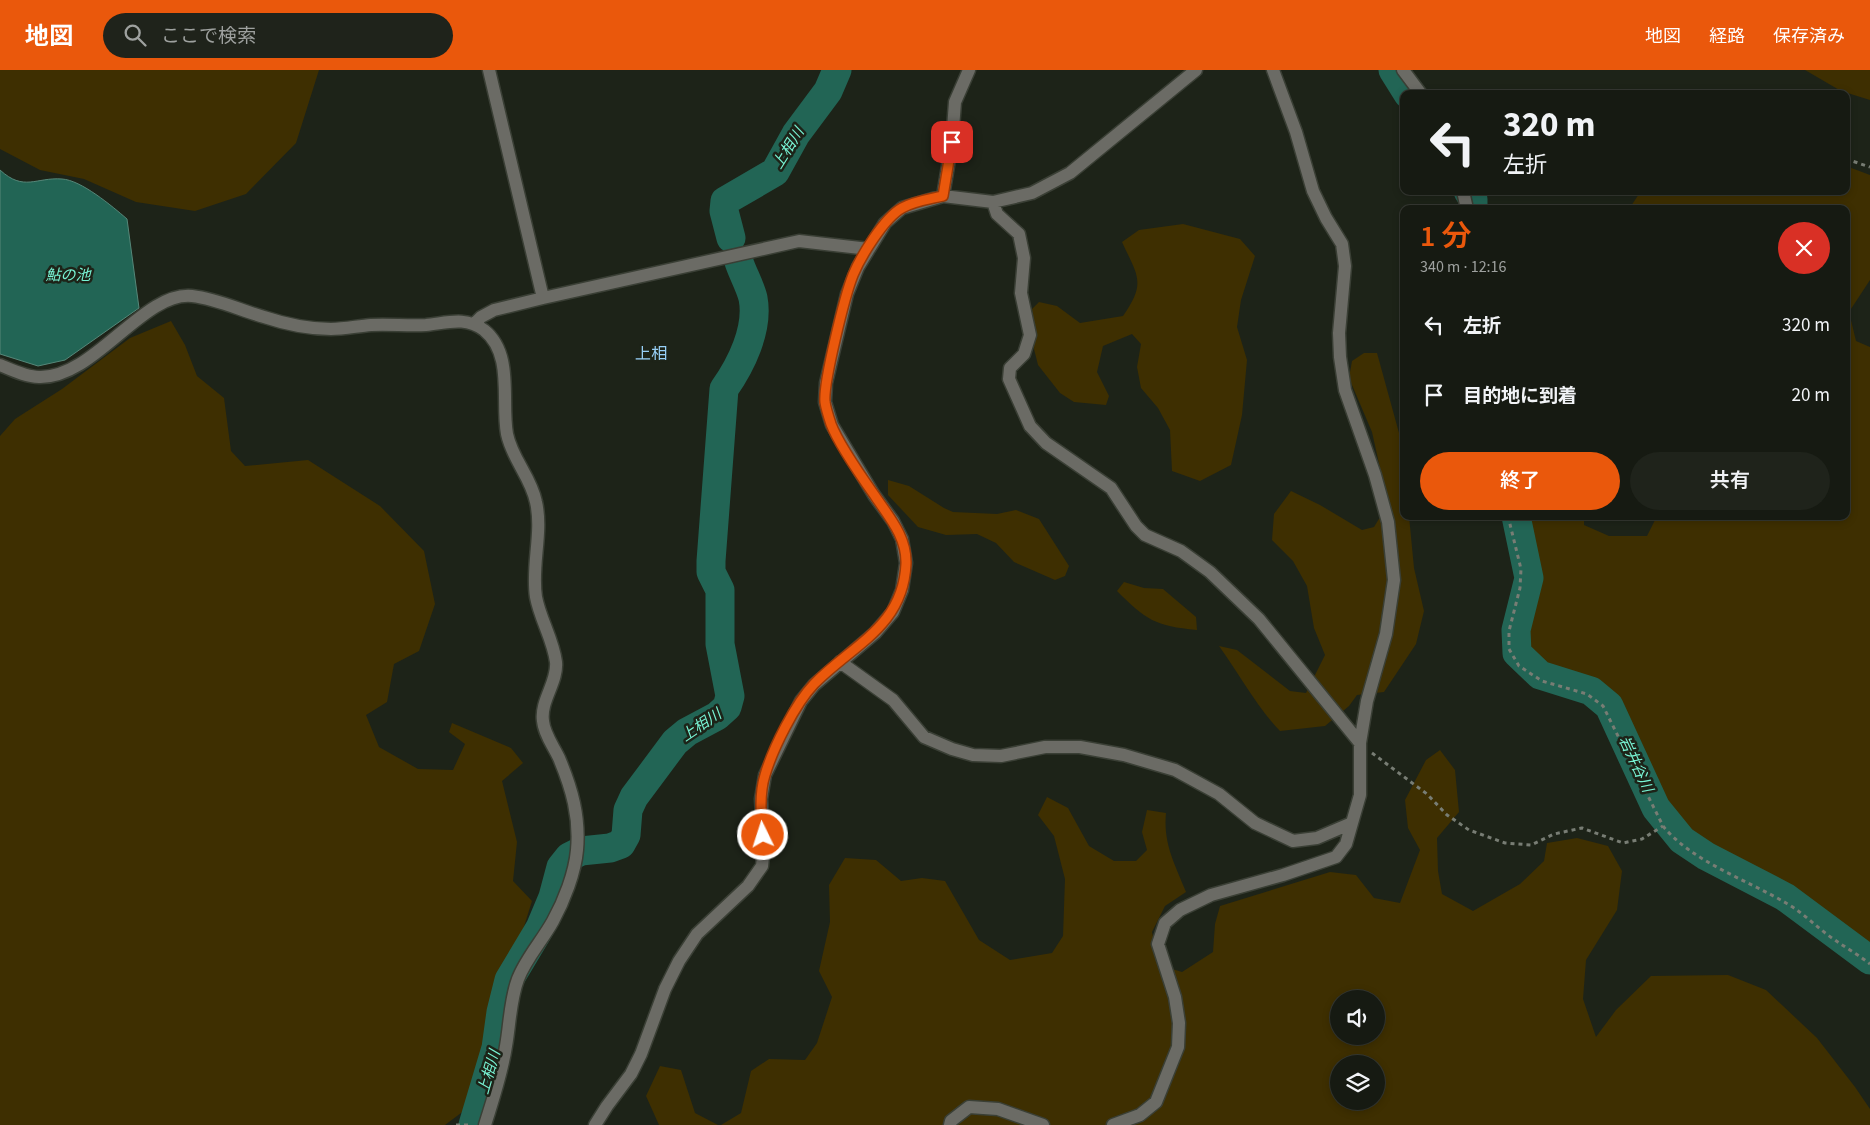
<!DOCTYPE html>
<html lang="ja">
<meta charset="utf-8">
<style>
:root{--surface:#161a12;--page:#1f231b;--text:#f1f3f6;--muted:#9ea19f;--line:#353832;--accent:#ea580c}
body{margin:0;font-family:"Source Sans 3","Noto Sans JP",sans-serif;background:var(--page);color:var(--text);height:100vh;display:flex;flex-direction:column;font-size:19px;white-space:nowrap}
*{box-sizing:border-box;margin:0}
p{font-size:16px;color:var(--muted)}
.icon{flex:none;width:28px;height:28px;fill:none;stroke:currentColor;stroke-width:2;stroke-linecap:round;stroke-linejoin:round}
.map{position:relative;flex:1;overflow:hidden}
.drawer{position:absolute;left:1400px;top:135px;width:450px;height:315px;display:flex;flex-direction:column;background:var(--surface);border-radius:10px;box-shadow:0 2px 8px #0003,0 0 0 1px var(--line)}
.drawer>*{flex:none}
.guide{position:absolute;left:1400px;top:20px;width:450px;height:105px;border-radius:10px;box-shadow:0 2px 8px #0003,0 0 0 1px var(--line);background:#161a12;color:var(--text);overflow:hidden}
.buttons{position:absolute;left:1330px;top:920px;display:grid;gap:10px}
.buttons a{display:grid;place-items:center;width:55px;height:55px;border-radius:50%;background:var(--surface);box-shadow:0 2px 8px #0003,0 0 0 1px var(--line);font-size:25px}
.pin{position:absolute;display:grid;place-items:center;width:42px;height:42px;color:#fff;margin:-21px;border-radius:10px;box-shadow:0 2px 8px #0006}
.me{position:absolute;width:55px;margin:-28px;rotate:356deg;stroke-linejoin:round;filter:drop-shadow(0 0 4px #0008)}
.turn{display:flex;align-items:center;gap:18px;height:105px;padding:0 20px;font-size:22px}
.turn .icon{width:65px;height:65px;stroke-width:2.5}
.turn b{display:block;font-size:35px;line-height:42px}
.round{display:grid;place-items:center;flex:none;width:52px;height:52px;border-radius:26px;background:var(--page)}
.head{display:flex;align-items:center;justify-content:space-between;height:85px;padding:0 20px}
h1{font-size:30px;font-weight:600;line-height:38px;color:var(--accent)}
.cta{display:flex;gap:10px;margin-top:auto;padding:10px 20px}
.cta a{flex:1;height:58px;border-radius:30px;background:var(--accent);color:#fff;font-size:20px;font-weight:600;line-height:58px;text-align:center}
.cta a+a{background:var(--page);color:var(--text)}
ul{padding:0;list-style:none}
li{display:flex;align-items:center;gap:15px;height:70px;padding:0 20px}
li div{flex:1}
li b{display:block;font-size:19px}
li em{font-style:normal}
header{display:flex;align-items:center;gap:30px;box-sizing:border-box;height:70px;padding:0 25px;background:var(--accent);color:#fff}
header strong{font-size:24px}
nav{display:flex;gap:28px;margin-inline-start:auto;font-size:18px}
.search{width:350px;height:45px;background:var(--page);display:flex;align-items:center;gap:12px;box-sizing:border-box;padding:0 18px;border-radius:28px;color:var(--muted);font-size:19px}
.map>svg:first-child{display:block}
</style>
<header>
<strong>地図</strong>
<div class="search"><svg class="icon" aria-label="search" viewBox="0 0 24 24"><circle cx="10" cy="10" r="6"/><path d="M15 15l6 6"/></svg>ここで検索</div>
<nav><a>地図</a><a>経路</a><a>保存済み</a></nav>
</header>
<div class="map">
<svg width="1870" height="1055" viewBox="0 0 1870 1055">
<rect width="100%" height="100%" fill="#1d2318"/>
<path fill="#3e2f01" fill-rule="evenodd" d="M0 0H319L296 73 246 124 195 141 136 132 84 109 40 100 0 79Z
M1805 0H1870V30L1841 21Z
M1846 96 1870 105V210L1849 242 1856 271 1870 277V880L1808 831 1730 790 1693 767 1667 739 1640 669 1602 616 1554 602 1525 579 1522 554 1535 506 1523 446H1584V455L1609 466H1647L1657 446H1846V139H1629L1641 121H1846Z
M1183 154 1240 169 1255 186 1241 230 1237 257 1247 290 1242 345 1231 395 1200 411 1172 401 1170 360 1158 338 1141 318 1137 297 1141 274 1132 264 1103 276 1097 302 1109 326 1106 335 1074 332 1060 323 1038 295 1034 279 1035 262 1032 239 1039 232 1057 236 1080 253 1123 246C1147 212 1137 205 1122 172L1139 160Z
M171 251 185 275 197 306 224 328 231 381 245 396 308 390 380 436 424 481 435 534 419 581 394 594 387 632 366 645 379 677 418 699 453 700 465 674 449 662 452 653 511 678 523 693 502 711 517 772 513 811 532 831 522 863 497 916 488 979 473 1034 445 1055H0V366L15 349 62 319 130 268Z
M1364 283H1377L1404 381V446H1409L1414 498 1424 541 1416 574 1384 622 1357 625 1349 636 1325 656 1280 661C1256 636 1240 605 1219 576L1237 580 1290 621 1306 623 1325 585 1314 558 1307 516 1293 491 1272 470 1274 444 1291 421 1320 435 1362 460 1374 457 1388 434 1372 362 1349 308 1352 291Z
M888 410 909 416 944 438 953 442 997 444 1016 440 1039 449 1069 496 1065 506 1055 510 1014 492 996 473 977 464 946 465 918 457 888 425Z
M1124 512 1144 518 1163 519 1196 547 1197 560C1155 556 1146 550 1117 521Z
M1440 680 1455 700 1459 742 1437 768 1438 801 1442 824 1473 841 1520 814 1544 791 1547 773 1577 768 1608 776 1622 801 1617 840 1586 890 1583 929 1596 967 1616 940 1651 906 1728 905 1766 920 1817 968 1855 1017 1870 1039V1055H721L741 1043 751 1001 769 989 805 990 817 973 832 927 819 901 830 852 829 815 845 788 876 790 901 811 922 808 945 811 979 870 1010 890 1052 883 1063 866 1065 809 1054 766 1038 745 1047 727 1068 738 1089 776 1114 791H1136L1147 780 1142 762 1147 740 1166 743C1163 774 1175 794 1186 822L1165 836 1152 862 1159 895 1182 902 1213 882 1215 854 1220 836 1330 802 1356 805 1374 828 1400 833 1420 780 1408 758 1405 730 1426 690ZM1339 929H1376V966H1339ZM1339 994H1376V1031H1339Z
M660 996 681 1000 695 1043 718 1055H659L646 1026Z"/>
<path fill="#226555" stroke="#568779" d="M0 100C24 122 36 107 62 109 81 110 112 136 127 149L139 238 65 290 38 296 0 284Z"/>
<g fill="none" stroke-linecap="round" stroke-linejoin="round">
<path stroke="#226555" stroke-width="29" d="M1393 0 1408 24
M1468 121 1473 129V139
M731 168 724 141 725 131 775 102 796 64 828 21 837 0
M1516 446 1529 508 1516 560 1517 583 1540 605 1591 621 1609 636 1656 738 1682 770 1706 786 1785 827 1870 890
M473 1055 496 978 501 942 509 910 540 858 553 827 561 797 569 787 581 781 610 778 621 774 626 765 628 740 634 727 675 672 687 662 717 646 727 637 730 626 720 574V520L711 502V491L724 319C741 295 759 259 753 228 750 216 743 204 739 192"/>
<defs>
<path id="minor" d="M489 0 543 228
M1403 0 1421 24
M1463 121 1467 139
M943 126 952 72 955 32 969 0
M993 132 997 144 1019 164 1024 188 1021 223 1030 265 1024 284 1010 298 1009 309 1030 356 1046 373 1111 418 1136 456 1145 465 1181 481 1210 502 1259 549 1360 673
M474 254 481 247 494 240 543 228 799 171 869 179
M0 295C12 300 26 307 39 307 94 309 143 221 192 226 218 229 239 240 264 247 285 254 308 259 331 259 344 259 358 256 371 255 389 254 408 256 426 255 447 253 465 246 484 260 514 284 501 331 507 364 512 389 531 407 536 432 543 463 531 496 536 527 540 549 553 569 556 592 558 612 540 631 543 651 544 664 554 677 559 688 572 719 580 747 577 780 575 803 564 831 553 851 542 871 526 888 518 909 510 930 510 954 506 976 502 1003 493 1029 485 1055
M840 592 893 630 924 667 952 679 973 685 1001 686 1045 677H1080L1124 685 1175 700 1219 724 1255 753 1293 771 1317 768 1352 753
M595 1055 607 1036 631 1004 641 984 665 919 679 891 697 864 748 816 762 796 764 777 761 729 765 705 801 631 814 615 875 563 893 542 902 520 906 493 902 469 893 451 874 425 832 355 825 332 826 313 847 224 858 197 885 153 902 138 943 126 993 132 1032 123 1070 103 1196 0
M950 1055 951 1051 969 1037 998 1039 1043 1055
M1113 1055 1140 1045 1156 1032 1178 977 1179 953 1175 927 1158 874 1165 853 1180 840 1211 825 1283 805 1336 787 1346 774 1360 725V673L1367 631 1386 564 1394 510 1388 452 1375 405 1345 320 1340 287 1339 263 1345 196 1342 174 1326 148 1313 121 1296 62 1273 0"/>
</defs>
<use href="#minor" stroke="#3a3f35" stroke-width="15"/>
<path stroke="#787d74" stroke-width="3" stroke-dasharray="4 4" stroke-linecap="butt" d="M1846 89 1870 97
M1508 446 1521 499 1520 518 1509 561V579L1519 596 1542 611 1587 624 1603 636 1663 756C1691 791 1747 810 1786 833 1804 843 1818 859 1835 870 1846 878 1859 885 1870 894
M1372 683 1427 724 1447 745 1469 760 1505 773 1531 775 1554 764 1582 758 1623 773 1642 769 1663 756
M456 1055H472"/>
<use href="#minor" stroke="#6b6b65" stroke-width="12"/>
</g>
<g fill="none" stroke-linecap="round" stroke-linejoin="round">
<defs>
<path id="route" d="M763 765C761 746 759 724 765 705 773 678 795 634 814 614 852 575 903 557 906 494 907 467 889 447 875 426 863 409 838 373 831 354 829 348 826 339 825 332 823 313 845 225 853 205 861 186 884 148 902 138 914 131 930 129 943 126L952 72"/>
</defs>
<use href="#route" stroke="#983908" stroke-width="12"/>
<use href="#route" stroke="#ea580c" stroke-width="9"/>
</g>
<g text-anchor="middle" stroke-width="5" stroke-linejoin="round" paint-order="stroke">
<g font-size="15" font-style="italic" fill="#78f3d4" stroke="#1d2318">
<text transform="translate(788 78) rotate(-58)" y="5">上相川</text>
<text x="68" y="210">鮎の池</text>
<text transform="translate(701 655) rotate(-34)" y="5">上相川</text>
<text transform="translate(1636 694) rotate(65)" y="5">岩井谷川</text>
<text transform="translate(489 1002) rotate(-74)" y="5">上相川</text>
</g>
<g font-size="16" fill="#97cff6" stroke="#1d2318">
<text x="651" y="289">上相</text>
</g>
</g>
</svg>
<div class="buttons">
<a><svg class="icon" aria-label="sound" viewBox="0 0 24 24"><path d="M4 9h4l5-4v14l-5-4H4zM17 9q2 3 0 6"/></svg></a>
<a><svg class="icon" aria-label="layers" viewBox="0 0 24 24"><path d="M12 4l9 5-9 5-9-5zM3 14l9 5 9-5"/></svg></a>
</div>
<div class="pin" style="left:952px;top:72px;background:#d93025"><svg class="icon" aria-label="arrive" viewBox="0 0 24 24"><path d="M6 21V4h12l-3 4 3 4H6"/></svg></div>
<svg class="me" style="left:763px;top:765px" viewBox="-20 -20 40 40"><circle r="17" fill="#ea580c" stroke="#fff" stroke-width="3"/><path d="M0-11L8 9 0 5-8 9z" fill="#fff"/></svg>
<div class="guide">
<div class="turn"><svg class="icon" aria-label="left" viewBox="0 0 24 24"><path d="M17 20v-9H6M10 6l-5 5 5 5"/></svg><div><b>320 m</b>左折</div></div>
</div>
<section class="drawer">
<div class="head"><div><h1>1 分</h1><p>340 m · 12:16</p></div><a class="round" style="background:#d93025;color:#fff"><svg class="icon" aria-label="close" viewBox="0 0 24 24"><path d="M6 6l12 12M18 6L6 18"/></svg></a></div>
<ul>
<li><svg class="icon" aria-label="left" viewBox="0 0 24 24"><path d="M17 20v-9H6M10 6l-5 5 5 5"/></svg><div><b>左折</b></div><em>320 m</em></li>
<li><svg class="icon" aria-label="arrive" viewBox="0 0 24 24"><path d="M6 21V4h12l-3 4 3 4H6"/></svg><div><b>目的地に到着</b></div><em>20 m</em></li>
</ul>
<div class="cta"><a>終了</a><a>共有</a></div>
</section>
</div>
